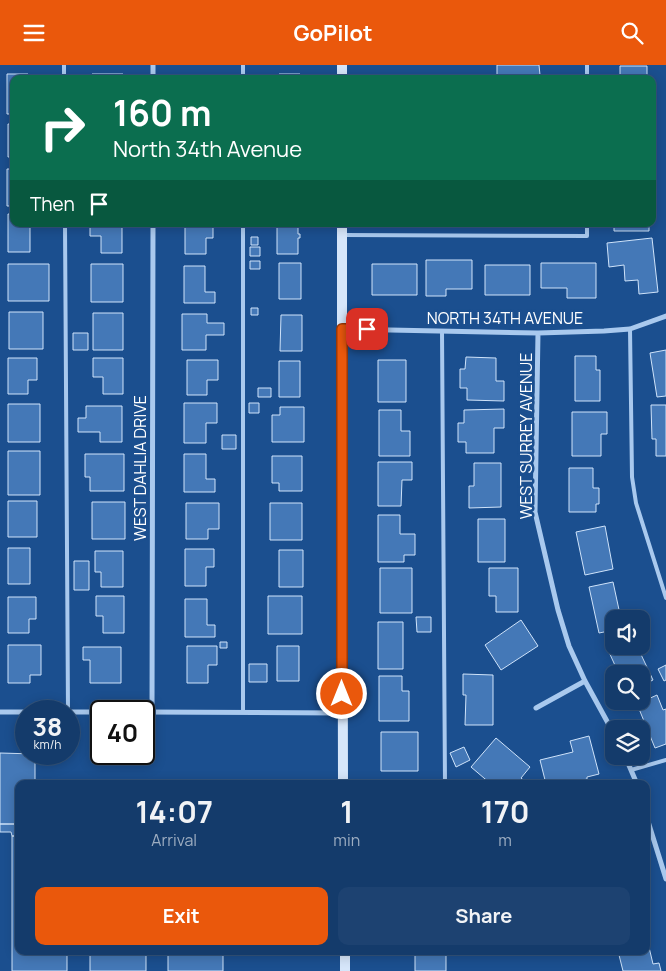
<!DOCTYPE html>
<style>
:root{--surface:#143b6b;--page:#1d4271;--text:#f1f3f6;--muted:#9dadc1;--line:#33557e;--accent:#ea580c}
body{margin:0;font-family:Manrope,sans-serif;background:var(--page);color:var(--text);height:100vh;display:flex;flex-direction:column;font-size:19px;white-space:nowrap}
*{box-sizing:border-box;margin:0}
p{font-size:16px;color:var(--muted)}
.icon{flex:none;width:28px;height:28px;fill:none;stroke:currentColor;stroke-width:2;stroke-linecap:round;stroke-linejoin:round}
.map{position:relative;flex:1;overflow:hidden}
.side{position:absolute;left:15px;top:715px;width:635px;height:175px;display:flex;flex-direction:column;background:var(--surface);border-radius:10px;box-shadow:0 2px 12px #0003,0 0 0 1px var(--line)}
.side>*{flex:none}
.top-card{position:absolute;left:10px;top:10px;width:646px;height:152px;border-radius:10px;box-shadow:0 2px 12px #0003,0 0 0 1px var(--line);background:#0b6e4f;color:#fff;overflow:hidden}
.fabs{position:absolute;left:605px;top:545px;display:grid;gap:10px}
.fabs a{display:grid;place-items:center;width:45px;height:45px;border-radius:10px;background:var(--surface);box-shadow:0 2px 12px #0003,0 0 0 1px var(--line);font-size:25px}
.speed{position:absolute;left:15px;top:635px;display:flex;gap:10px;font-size:25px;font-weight:700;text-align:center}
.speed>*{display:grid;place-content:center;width:65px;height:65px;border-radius:50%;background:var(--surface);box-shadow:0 2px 12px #0003,0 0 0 1px var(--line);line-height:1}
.speed small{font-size:12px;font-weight:400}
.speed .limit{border:2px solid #111;border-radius:8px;background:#fff;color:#111}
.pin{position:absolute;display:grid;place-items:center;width:42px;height:42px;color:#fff;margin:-21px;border-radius:10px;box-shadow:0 2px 8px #0006}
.me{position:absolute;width:55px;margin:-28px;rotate:0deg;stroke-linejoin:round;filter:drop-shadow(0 0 4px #0008)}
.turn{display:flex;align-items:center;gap:18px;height:105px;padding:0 20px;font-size:22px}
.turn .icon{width:65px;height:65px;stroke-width:2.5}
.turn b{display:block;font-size:35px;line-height:42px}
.then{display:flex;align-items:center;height:48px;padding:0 20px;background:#0003;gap:10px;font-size:19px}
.eta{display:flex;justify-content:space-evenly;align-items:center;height:85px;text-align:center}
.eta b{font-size:30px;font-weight:700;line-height:35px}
.cta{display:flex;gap:10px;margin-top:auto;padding:10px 20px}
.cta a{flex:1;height:58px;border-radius:10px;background:var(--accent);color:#fff;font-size:20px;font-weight:700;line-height:58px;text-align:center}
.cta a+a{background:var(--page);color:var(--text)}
header{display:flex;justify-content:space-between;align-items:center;height:65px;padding:0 20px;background:var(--accent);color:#fff;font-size:22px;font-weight:700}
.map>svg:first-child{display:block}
</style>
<header><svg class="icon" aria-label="menu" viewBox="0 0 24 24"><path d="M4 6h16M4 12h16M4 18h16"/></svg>GoPilot<svg class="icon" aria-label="search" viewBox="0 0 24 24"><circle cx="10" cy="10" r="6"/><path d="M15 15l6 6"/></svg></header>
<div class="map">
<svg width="666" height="906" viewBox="0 0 666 906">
<rect width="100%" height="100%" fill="#1b4f8f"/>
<path fill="#4478b7" stroke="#cfe3fa" d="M497 0H539L540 10 497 11Z
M620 1H647V14H620Z
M7 9H28V14H14V49H7Z
M92 9H123V14H92Z
M279 9H300V14H279Z
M185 11H216V14H185Z
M8 59H14V92H8Z
M7 104H14V141H7Z
M8 149H14V159H30V187H8Z
M90 159H122V188H101V171H90Z
M185 159H213V173H206V189H185Z
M277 159H298V169H300V173H298V189H277Z
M614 159H649V166H614Z
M251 172H258V180H251Z
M652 173 658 227 639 229 638 215 625 216 624 200 609 202 607 178Z
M250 182H260V191H250Z
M426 195H472V224H446V231H426Z
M250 196H260V204H250Z
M279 198H301V234H279Z
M541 198H596V233H567V223H541Z
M8 199H49V236H8Z
M91 199H123V237H91Z
M372 199H417V230H372Z
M485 200H530V230H485Z
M184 201H205V227H215V238H184Z
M251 243H258V250H251Z
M9 247H43V284H9Z
M93 248H123V285H93Z
M182 249H207V258H224V270H206V285H182Z
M281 250H302V286H280Z
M73 268H88V285H73Z
M666 285V331L657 332 650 288Z
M575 291H596V305H600V336H575Z
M466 292 496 293V316H504V336L467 335V323H460V304H465Z
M8 293H37V315H28V329H8Z
M93 293H123V329H103V312H93Z
M187 295H218V315H207V330H187Z
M378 295H406V337H378Z
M279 296H300V332H279Z
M258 323H271V332H258Z
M184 338H217V358H206V378H184Z
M249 338H259V348H249Z
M8 339H40V377H8Z
M651 340H666V391H656V374H652Z
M86 341H122V377H100V367H78V353H86Z
M280 342H304V377H272V350H280Z
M504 344V363H494V388H466V377H458V358H464V345Z
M379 345H401V366H410V391H379Z
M572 347H607V369H601V391H572Z
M222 370H236V384H222Z
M8 386H40V430H8Z
M85 389H124V426H90V412H85Z
M184 389H206V414H215V427H184Z
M272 391H302V426H279V418H272Z
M378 397H412V415H402L401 441H378Z
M474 398H501V442L469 443V421H474Z
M569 403H593V423H599V439H596V447H569Z
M8 436H37V472H8Z
M92 437H125V474H92Z
M186 438H219V464H208V474H186Z
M270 438H302V475H270Z
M378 450H400V469H415V490H404V497H378Z
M478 454H505V497H478Z
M605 461 613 504 585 510 576 467Z
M8 483H30V519H8Z
M185 484H214V502H206V521H185Z
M279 485H303V522H279Z
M95 486H123V522H101V507H95Z
M74 496H89V525H74Z
M380 503H412V548H380Z
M489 503H518V547H496V531H489Z
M613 517 621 554H614V565L599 568 589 522Z
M96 531H124V568H103V551H96Z
M268 531H302V569H268Z
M8 532H36V554H29V568H8Z
M185 534H207V560H215V572H185Z
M416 552H431V567H417Z
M521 555 538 581 501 605 485 580Z
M378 557H403V604H378Z
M220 577H227V583H220Z
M8 580H41V610H30V618H8Z
M187 581H217V600H208V618H187Z
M277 581H299V616H277Z
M616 581H637L653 615 641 621V609H619L608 585Z
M83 582H121V618H90V595H83Z
M249 599H267V617H249Z
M666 600V615L664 616 658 604Z
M463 609 493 610V660H465L466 630H463Z
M379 611H402V626H409V656H379Z
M657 630 663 645 666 644V679L655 683 637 639Z
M381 667H418V706H381Z
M589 671 599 709 587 712V714L568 719H546L540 695 573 687 570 676Z
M496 673 530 702 521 713 528 719H491L471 702Z
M464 682 470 695 456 702 450 688Z
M0 688 35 689V719H19V759H0Z
M0 759H19V768H17V771H12L11 767H0Z
M12 771H19V886H67V906H12Z
M648 878 653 899 659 898 661 906H623L618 886H646V879Z
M90 886H146V906H90Z
M168 886H223V906H168Z
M415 886H446V906H415Z"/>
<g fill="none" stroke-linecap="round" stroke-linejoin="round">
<path stroke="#a9c9ee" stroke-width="4" d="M64 0V14
M243 0V14
M587 14V0
M65 159 68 646
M243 159V647
M344 170 587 171V159
M630 264 632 412 636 438 666 533
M442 266 445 719
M631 705 666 695"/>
<path stroke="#a9c9ee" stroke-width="5" d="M153 14V0
M342 264 538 268 604 266 630 264 666 251
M538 268 535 447 558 545 569 581 585 616 614 669
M536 643 585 616
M0 647H26
M69 647H101
M144 647 342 648
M152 647 153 159
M625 691 637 719
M646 750 666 814"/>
<path stroke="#d6e6fa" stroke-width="10" d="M342 0V14
M342 159V264L343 719
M345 886V906"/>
</g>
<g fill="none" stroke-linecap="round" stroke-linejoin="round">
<defs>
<path id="route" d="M342 629V264H367"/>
</defs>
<use href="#route" stroke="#983908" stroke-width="12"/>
<use href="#route" stroke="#ea580c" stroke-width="9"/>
</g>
<g text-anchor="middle" stroke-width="5" stroke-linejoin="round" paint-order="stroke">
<g font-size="16" fill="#fff" stroke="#1b4f8f">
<text x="505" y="259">NORTH 34TH AVENUE</text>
<text transform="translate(526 371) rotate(-90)" y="6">WEST SURREY AVENUE</text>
<text transform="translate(140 403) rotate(-90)" y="6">WEST DAHLIA DRIVE</text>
</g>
</g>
</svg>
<div class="fabs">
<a><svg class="icon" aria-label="sound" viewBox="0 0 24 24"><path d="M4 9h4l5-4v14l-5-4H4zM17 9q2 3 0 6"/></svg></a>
<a><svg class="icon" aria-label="search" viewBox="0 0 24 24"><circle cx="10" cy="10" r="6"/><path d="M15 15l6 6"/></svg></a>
<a><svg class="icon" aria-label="layers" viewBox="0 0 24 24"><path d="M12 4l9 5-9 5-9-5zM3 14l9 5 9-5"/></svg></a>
</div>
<div class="speed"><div>38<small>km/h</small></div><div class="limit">40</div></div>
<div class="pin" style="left:367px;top:264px;background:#d93025"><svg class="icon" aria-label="arrive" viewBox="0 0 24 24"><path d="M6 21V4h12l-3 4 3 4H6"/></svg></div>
<svg class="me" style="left:342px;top:629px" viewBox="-20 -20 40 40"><circle r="17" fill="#ea580c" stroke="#fff" stroke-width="3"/><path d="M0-11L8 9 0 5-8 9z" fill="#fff"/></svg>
<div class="top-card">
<div class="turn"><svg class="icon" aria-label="right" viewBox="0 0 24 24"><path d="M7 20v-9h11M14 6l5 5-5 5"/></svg><div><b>160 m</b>North 34th Avenue</div></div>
<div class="then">Then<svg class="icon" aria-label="arrive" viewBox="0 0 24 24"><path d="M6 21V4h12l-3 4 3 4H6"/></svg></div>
</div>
<section class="side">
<div class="eta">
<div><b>14:07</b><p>Arrival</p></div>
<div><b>1</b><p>min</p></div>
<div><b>170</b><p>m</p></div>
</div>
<div class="cta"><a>Exit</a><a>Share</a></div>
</section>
</div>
